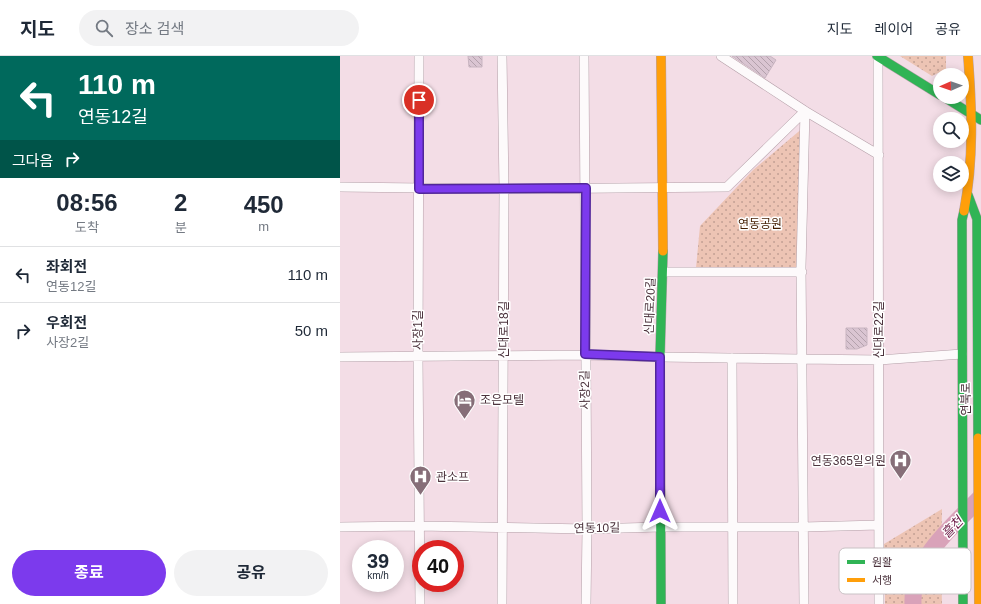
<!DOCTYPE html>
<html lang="ko">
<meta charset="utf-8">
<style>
:root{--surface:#fff;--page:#f2f2f3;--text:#1f2937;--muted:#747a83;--line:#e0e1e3;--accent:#7c3aed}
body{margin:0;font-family:Helvetica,"Noto Sans KR",sans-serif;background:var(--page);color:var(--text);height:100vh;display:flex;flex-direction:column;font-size:15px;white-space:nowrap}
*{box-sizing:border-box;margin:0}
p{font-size:13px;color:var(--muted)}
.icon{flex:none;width:22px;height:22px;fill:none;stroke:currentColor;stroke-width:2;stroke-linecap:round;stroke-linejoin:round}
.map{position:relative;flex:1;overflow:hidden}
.sheet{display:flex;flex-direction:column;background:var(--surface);width:340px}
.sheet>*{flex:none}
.top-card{background:#00695c;color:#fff;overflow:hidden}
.needle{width:26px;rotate:268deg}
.fabs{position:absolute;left:593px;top:12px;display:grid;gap:8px}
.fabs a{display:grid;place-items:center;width:36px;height:36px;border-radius:50%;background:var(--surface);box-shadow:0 2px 10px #0003;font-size:20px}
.speed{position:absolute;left:12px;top:484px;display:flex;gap:8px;font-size:20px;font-weight:700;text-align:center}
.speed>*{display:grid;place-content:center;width:52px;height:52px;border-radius:50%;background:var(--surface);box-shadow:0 2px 10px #0003;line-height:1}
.speed small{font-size:10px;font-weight:400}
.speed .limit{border:6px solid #d22;background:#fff;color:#111}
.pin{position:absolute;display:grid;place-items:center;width:34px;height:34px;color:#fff;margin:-17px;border:2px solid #fff;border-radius:50%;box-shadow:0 1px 4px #0007}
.me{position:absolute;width:44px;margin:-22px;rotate:0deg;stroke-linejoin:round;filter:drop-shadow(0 0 3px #0008)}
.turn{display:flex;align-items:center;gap:14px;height:84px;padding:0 12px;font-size:18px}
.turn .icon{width:52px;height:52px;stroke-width:2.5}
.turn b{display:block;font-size:28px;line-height:34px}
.then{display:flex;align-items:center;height:38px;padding:0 12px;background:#0003;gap:8px;font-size:15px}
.eta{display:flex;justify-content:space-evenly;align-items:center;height:68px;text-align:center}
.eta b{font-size:24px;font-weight:700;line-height:28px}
.cta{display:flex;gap:8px;margin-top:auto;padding:8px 12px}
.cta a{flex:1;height:46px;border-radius:24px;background:var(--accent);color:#fff;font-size:16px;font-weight:700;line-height:46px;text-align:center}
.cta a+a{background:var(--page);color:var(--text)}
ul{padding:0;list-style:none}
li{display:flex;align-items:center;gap:12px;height:56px;padding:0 12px;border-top:1px solid var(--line)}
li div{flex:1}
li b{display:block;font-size:15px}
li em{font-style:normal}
header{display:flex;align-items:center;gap:24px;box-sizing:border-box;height:56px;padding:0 20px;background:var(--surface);border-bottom:1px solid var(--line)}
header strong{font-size:19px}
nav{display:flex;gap:22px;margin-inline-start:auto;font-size:14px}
.search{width:280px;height:36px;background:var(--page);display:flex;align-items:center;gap:10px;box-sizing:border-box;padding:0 14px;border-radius:22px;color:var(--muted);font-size:15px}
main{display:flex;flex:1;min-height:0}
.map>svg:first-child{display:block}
</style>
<header>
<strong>지도</strong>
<div class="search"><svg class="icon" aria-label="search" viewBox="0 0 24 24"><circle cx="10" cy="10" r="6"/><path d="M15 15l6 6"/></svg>장소 검색</div>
<nav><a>지도</a><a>레이어</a><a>공유</a></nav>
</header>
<main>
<section class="sheet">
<div class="top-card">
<div class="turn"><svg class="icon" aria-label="left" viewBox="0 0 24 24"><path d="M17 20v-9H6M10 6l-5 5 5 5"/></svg><div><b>110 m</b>연동12길</div></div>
<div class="then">그다음<svg class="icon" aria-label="right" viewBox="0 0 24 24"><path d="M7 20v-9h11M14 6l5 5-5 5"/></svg></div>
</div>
<div class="eta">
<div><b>08:56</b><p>도착</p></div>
<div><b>2</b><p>분</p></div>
<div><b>450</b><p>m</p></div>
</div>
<ul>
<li><svg class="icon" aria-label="left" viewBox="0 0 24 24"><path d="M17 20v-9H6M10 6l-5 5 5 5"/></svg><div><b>좌회전</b><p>연동12길</p></div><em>110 m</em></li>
<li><svg class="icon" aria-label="right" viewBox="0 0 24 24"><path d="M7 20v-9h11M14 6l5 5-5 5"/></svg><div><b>우회전</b><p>사장2길</p></div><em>50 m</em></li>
</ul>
<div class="cta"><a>종료</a><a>공유</a></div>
</section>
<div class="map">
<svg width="641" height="548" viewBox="0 0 641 548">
<defs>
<pattern id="grass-dots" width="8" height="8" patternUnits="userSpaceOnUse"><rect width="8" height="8" fill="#edc4b4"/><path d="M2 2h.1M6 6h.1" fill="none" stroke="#c2a094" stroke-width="1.8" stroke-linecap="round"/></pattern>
<pattern id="building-back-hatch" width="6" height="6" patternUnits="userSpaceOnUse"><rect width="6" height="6" fill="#dac5d2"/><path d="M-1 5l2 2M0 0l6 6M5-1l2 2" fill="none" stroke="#b3a1ac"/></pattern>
</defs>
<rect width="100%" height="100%" fill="#f3dde6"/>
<path fill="url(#grass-dots)" d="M560 0H606V13L592 20Z
M464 71 461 211 356 212 360 170 413 114Z
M602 453 601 507 602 548H545L544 488Z"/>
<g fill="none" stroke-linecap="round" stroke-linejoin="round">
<path stroke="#d9a2b9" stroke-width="17" d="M573 548C571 503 613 470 641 441"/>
</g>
<path fill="url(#building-back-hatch)" stroke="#c8b5c1" d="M128 0H142V11H129Z
M392 0H430L436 4 425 22Z
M506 272H527V289L517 293H506Z"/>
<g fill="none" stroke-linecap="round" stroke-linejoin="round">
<defs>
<path id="street" d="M79 0 78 300 80 548
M244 0 247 473 246 548
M381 0 465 55 539 99
M538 1 539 548
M0 131 164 133 387 131 465 55
M323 216H462
M0 301 245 299 320 301 539 304 622 298
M392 302 393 548
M0 471 79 470 247 473 320 471H463L539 469
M162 548 164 133 162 0
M464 548 461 211 465 55"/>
<path id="fast" d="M537 0 600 39
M604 41 641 64
M628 139 637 163 638 382
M321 548 320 301 323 195
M623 548 622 164 624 155"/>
<path id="slow" d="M321 0 323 195
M624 155C634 104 632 52 628 0
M638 382 639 548"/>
</defs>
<use href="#street" stroke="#b49fa8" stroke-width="10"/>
<use href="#fast" stroke="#b49fa8" stroke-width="10"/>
<use href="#slow" stroke="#b49fa8" stroke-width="10"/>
<use href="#street" stroke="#fdfafb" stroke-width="9"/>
<use href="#fast" stroke="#30b455" stroke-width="9"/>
<use href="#slow" stroke="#ff9f0a" stroke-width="9"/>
</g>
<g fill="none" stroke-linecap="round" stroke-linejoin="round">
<defs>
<path id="route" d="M79 44V133L246 132 245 298 320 301V455"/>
</defs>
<use href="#route" stroke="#51269a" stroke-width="10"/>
<use href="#route" stroke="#7c3aed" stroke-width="7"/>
</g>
<defs>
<symbol id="hotel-pin" viewBox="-11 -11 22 30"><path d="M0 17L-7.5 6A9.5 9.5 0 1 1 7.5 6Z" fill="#866e78" stroke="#fff"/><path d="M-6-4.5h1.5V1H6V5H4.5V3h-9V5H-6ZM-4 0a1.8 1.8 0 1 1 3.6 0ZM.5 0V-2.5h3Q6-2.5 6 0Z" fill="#fff"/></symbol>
<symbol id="hospital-pin" viewBox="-11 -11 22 30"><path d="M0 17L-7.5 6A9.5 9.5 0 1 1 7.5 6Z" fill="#866e78" stroke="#fff"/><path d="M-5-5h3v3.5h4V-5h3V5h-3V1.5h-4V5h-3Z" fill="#fff"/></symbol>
</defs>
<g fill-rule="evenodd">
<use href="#hotel-pin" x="112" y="332" width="25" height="34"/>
<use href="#hospital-pin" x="548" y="392" width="25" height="34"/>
<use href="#hospital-pin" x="68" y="408" width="25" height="34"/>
</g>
<g text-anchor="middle" stroke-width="3" stroke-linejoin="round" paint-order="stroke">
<g font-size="12" fill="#451d00" stroke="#fff">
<text x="420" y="172">연동공원</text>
</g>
<g font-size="12" fill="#4c333d" stroke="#fff">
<text transform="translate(310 250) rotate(-88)" y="4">신대로20길</text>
<text transform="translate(78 274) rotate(-90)" y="4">사장1길</text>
<text transform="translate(164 274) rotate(-90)" y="4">신대로18길</text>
<text transform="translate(539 274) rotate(-90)" y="4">신대로22길</text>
<text transform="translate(245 334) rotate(-91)" y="4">사장2길</text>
<text transform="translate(626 343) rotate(-90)" y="4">연북로</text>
<text transform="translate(257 472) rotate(-1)" y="4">연동10길</text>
</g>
<g font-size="12" fill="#4c333d" stroke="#fff" text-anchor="start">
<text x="140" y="348">조은모텔</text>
<text x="546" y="409" text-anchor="end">연동365일의원</text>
<text x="96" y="425">관소프</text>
</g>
<g font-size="13" font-style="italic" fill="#6a1743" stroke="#fff">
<text transform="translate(612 471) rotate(-46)" y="5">흘천</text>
</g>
</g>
<rect x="499" y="492" width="132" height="46" rx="6" fill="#fff" stroke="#c9c2c5" stroke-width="1"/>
<rect x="507" y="504" width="18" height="4" fill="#30b455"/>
<rect x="507" y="522" width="18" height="4" fill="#ff9f0a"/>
<g font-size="11" fill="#4c333d">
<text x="532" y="510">원활</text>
<text x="532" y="528">서행</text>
</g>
</svg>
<div class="fabs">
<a><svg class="needle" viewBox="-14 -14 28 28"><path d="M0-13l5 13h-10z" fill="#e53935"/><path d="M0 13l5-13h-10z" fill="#747a83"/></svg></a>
<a><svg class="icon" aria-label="search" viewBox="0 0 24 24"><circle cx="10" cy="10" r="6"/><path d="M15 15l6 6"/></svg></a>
<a><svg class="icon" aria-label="layers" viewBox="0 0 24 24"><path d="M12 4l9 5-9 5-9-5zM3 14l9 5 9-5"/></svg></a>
</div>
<div class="speed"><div>39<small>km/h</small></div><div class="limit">40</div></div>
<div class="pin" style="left:79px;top:44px;background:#d93025"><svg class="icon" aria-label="arrive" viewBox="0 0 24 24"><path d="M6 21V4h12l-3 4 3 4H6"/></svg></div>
<svg class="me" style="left:320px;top:455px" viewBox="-20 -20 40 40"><path d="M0-17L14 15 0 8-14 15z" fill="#7c3aed" stroke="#fff" stroke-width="4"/></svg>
</div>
</main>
